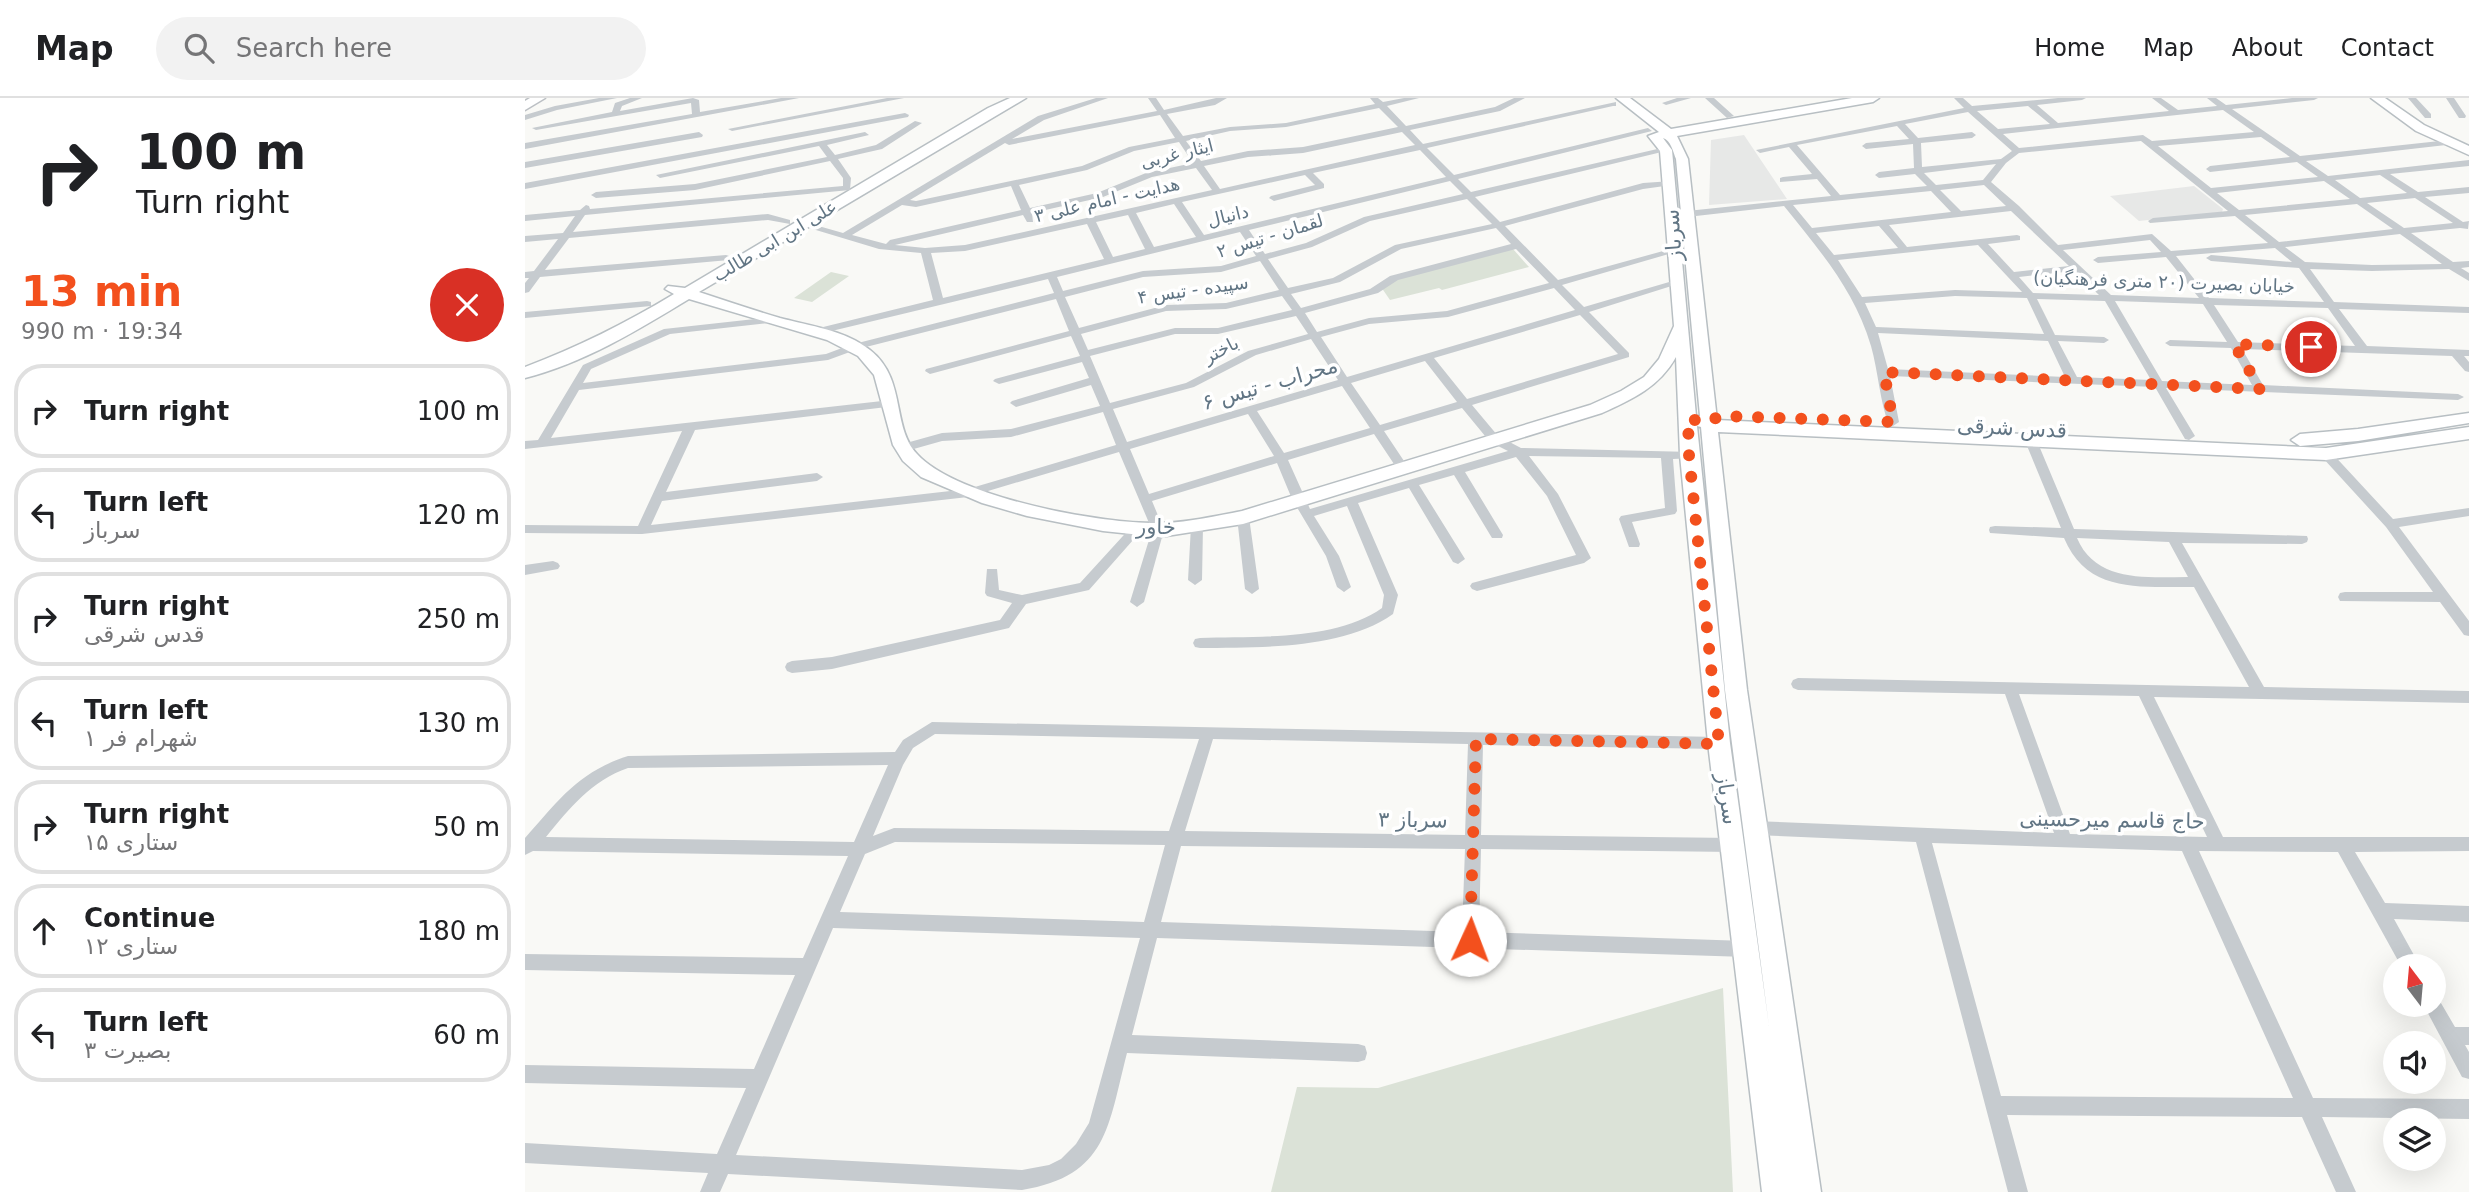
<!DOCTYPE html>
<meta charset="utf-8">
<style>
:root{--surface:#fff;--page:#f2f2f2;--text:#202124;--muted:#757577;--line:#e0e0e0;--accent:#f3501d}
body{margin:0;font-family:"DejaVu Sans","Noto Naskh Arabic",sans-serif;background:var(--page);color:var(--text);height:100vh;display:flex;flex-direction:column;font-size:26px;white-space:nowrap}
*{box-sizing:border-box;margin:0}
p{font-size:23px;color:var(--muted)}
.icon{flex:none;width:38px;height:38px;fill:none;stroke:currentColor;stroke-width:2;stroke-linecap:round;stroke-linejoin:round}
.map{position:relative;flex:1;overflow:hidden}
.sheet{display:flex;flex-direction:column;background:var(--surface);width:525px}
.sheet>*{flex:none}
.top-card{background:#fff;color:var(--text);overflow:hidden}
.needle{width:46px;rotate:344deg}
.fabs{position:absolute;left:1858px;top:856px;display:grid;gap:14px}
.fabs a{display:grid;place-items:center;width:63px;height:63px;border-radius:50%;background:var(--surface);box-shadow:0 7px 28px #0002;font-size:35px}
.pin{position:absolute;display:grid;place-items:center;width:60px;height:60px;color:#fff;margin:-30px;border:4px solid #fff;border-radius:50%;box-shadow:0 2px 7px #0007}
.me{position:absolute;width:77px;margin:-38px;rotate:2deg;stroke-linejoin:round;filter:drop-shadow(0 0 5px #0008)}
.turn{display:flex;align-items:center;gap:24px;height:147px;padding:0 21px;font-size:32px}
.turn .icon{width:91px;height:91px;stroke-width:2.5}
.turn b{display:block;font-size:49px;line-height:60px}
.round{display:grid;place-items:center;flex:none;width:74px;height:74px;border-radius:37px;background:var(--page)}
.head{display:flex;align-items:center;justify-content:space-between;height:119px;padding:0 21px}
h1{font-size:42px;font-weight:700;line-height:52px;color:var(--accent)}
ul{padding:0;list-style:none}
li{display:flex;align-items:center;gap:21px;height:94px;margin:0 14px 10px;padding:0 7px;border:4px solid var(--line);border-radius:28px}
li div{flex:1}
li b{display:block;font-size:26px}
li em{font-style:normal}
header{display:flex;align-items:center;gap:42px;box-sizing:border-box;height:98px;padding:0 35px;background:var(--surface);border-bottom:2px solid var(--line)}
header strong{font-size:33px}
nav{display:flex;gap:38px;margin-inline-start:auto;font-size:24px}
.search{width:490px;height:63px;background:var(--page);display:flex;align-items:center;gap:18px;box-sizing:border-box;padding:0 24px;border-radius:38px;color:var(--muted);font-size:26px}
main{display:flex;flex:1;min-height:0}
.map>svg:first-child{display:block}
</style>
<header>
<strong>Map</strong>
<div class="search"><svg class="icon" aria-label="search" viewBox="0 0 24 24"><circle cx="10" cy="10" r="6"/><path d="M15 15l6 6"/></svg>Search here</div>
<nav><a>Home</a><a>Map</a><a>About</a><a>Contact</a></nav>
</header>
<main>
<section class="sheet">
<div class="top-card">
<div class="turn"><svg class="icon" aria-label="right" viewBox="0 0 24 24"><path d="M7 20v-9h11M14 6l5 5-5 5"/></svg><div><b>100 m</b>Turn right</div></div>
</div>
<div class="head"><div><h1>13 min</h1><p>990 m · 19:34</p></div><a class="round" style="background:#d93025;color:#fff"><svg class="icon" aria-label="close" viewBox="0 0 24 24"><path d="M6 6l12 12M18 6L6 18"/></svg></a></div>
<ul>
<li><svg class="icon" aria-label="right" viewBox="0 0 24 24"><path d="M7 20v-9h11M14 6l5 5-5 5"/></svg><div><b>Turn right</b></div><em>100 m</em></li>
<li><svg class="icon" aria-label="left" viewBox="0 0 24 24"><path d="M17 20v-9H6M10 6l-5 5 5 5"/></svg><div><b>Turn left</b><p>سرباز</p></div><em>120 m</em></li>
<li><svg class="icon" aria-label="right" viewBox="0 0 24 24"><path d="M7 20v-9h11M14 6l5 5-5 5"/></svg><div><b>Turn right</b><p>قدس شرقی</p></div><em>250 m</em></li>
<li><svg class="icon" aria-label="left" viewBox="0 0 24 24"><path d="M17 20v-9H6M10 6l-5 5 5 5"/></svg><div><b>Turn left</b><p>شهرام فر ۱</p></div><em>130 m</em></li>
<li><svg class="icon" aria-label="right" viewBox="0 0 24 24"><path d="M7 20v-9h11M14 6l5 5-5 5"/></svg><div><b>Turn right</b><p>ستاری ۱۵</p></div><em>50 m</em></li>
<li><svg class="icon" aria-label="ahead" viewBox="0 0 24 24"><path d="M12 20V5M6 11l6-6 6 6"/></svg><div><b>Continue</b><p>ستاری ۱۲</p></div><em>180 m</em></li>
<li><svg class="icon" aria-label="left" viewBox="0 0 24 24"><path d="M17 20v-9H6M10 6l-5 5 5 5"/></svg><div><b>Turn left</b><p>بصیرت ۳</p></div><em>60 m</em></li>
</ul>
</section>
<div class="map">
<svg width="1944" height="1094" viewBox="0 0 1944 1094">
<rect width="100%" height="100%" fill="#f9f9f6"/>
<path fill="#e7e8e7" d="M1219 37 1262 101 1184 107 1186 42Z
M1669 88 1698 111 1697 114 1614 123 1585 98Z"/>
<path fill="#dbe2d7" d="M988 151 1004 169 917 192 914 190 865 202 854 186Z
M306 174 324 178 287 204 269 200Z
M1198 890 1208 1094H746L772 989 853 990Z"/>
<g fill="none" stroke-linecap="round" stroke-linejoin="round">
<defs>
<path id="secondary" d="M485 0H501L174 194C201 203 228 212 255 220 285 228 320 232 345 252 382 281 366 328 392 356 432 400 579 427 638 425 665 424 691 418 717 413L1065 307 1096 293 1119 279 1134 261 1149 228 1135 53 1123 38 1134 34 1091 0H1105L1146 31 1327 0H1354L1348 4 1152 38 1163 61 1192 322 1801 350 1944 329V341L1801 362 1193 334 1222 592 1296 1094H1237L1183 645 1155 357 1151 259C1134 289 1108 301 1077 315L718 426 635 439 578 433 502 418 457 405 396 379 378 363 368 347 349 277 333 258 302 242 164 201C113 232 59 265 0 280V269C53 249 101 225 149 196L140 191 143 188 160 190 463 10ZM1138 40C1146 42 1148 54 1151 61L1175 318H1171L1147 52ZM1172 328 1176 329 1200 592 1244 928 1205 645Z
M1846 0H1860L1899 27 1944 48V57L1891 33Z
M1944 315V325L1833 343 1775 348 1766 342 1775 336 1833 331Z"/>
<path id="primary" d="M5 0H20L0 12V3Z"/>
</defs>
<use href="#secondary" stroke="#b8bfc3" stroke-width="3"/>
<use href="#primary" stroke="#bcc0c4" stroke-width="3"/>
<path fill="#c6cbcf" fill-rule="evenodd" d="M74 0H92L32 12 0 22V17L30 8Z
M105 0H117L97 8 95 13 168 0 174 2 175 14 256 0H274L0 51V45L167 16 166 5 11 32 7 30 87 14 90 5Z
M362 0H379L207 33 203 31Z
M571 0H583L519 22 487 41 632 13 623 0H631L639 12 691 0H702L690 7 642 16 658 38 705 29 761 25 850 6 845 0H853L858 4 879 0H894L862 8 881 28 970 9 989 0H1000L975 13 885 32 898 46 1091 4V8H1088L902 50 929 77 1123 30 1127 33 933 81 946 94 1141 49 1145 52 950 99 975 124 1118 85 1147 83V87L1118 91 980 128 1033 182 1149 150 1154 153 1037 187 1059 209 1151 182 1156 185 1064 214 1104 255V259L947 307 973 338 996 350 1168 354V360L1148 361 1152 413 1150 416 1107 424 1115 446 1114 449H1104L1094 421 1096 418 1140 410 1136 360 1004 358 1033 396 1066 460 1059 465 952 493 947 491 945 488 947 485 1051 457 1022 398 991 359 940 374 978 437 977 440H967L929 377 894 387 940 461 933 466 928 464 884 390 833 405 873 497 868 516C817 552 735 549 675 550L670 549 668 545 670 541 675 540C730 538 811 543 857 510L859 497 822 408 789 418 814 458 826 489 819 494 812 489 801 458 767 401 752 365 627 403 639 432 619 504 612 509 605 504 627 432 594 354 443 399 117 436 0 435V427L113 428 157 333 0 351V343L13 342 58 267 139 231 249 219 254 222 253 224 145 236 66 271 58 285 301 256 325 247 529 195 523 181 290 237 286 236V232L408 202 396 155 354 151 271 126 276 123 318 135 513 18ZM854 10 873 29 778 49 723 53 676 63 661 43 705 33 761 29ZM635 17 650 40 604 49 557 68 391 103 385 102 480 45 484 47ZM877 34 890 47 695 91 679 68 723 59 778 55ZM654 44 668 65 621 75 572 95 505 110 494 87 562 72 609 53ZM895 52 921 79 679 137 657 104 780 77 790 87 746 98 744 100 749 103 799 90V86L788 75ZM671 70 687 92 440 147 400 150 370 147 498 117 502 124H508L507 115 578 99 627 79ZM925 83 938 96 839 119 781 145 740 156 724 132ZM486 88 496 112 365 142 361 146 327 137 377 107 391 109ZM942 101 967 126 870 147 808 180 763 190 743 161 787 149 845 123ZM649 106 671 139 629 149 611 115ZM603 117 620 151 588 159 571 124ZM562 126 579 161 418 200 406 155 440 153ZM971 130 986 146 865 178 845 191 776 210 766 196 815 184 876 151ZM715 134 731 158 696 168 618 173 538 193 532 179ZM991 151 1024 185 922 213 844 220 792 234 780 215 853 195 873 182ZM735 163 754 192 701 205 641 207 554 230 540 199 618 179 696 174ZM1029 190 1050 212 822 279 796 239 844 226 923 219ZM757 198 767 212 693 230H650L563 252 556 236 641 213 701 211ZM531 201 544 233 401 271 400 273 405 276 546 238 555 258 470 281 468 283 474 286 557 264 564 280 487 303 485 305 491 309 566 287 575 308 486 331 417 335 374 347 372 350 378 354 417 343 486 339 578 314 591 347 443 391 126 427 137 403 292 383 298 379 292 375 141 394 170 332 370 308V304L366 302 26 340 54 292 303 262 333 251ZM1055 217 1093 256 942 301 909 260ZM771 218 783 236 723 253 661 285 585 305 565 258 650 236H693ZM786 241 813 282 602 344 588 311 669 289 731 257ZM900 263 932 304 855 327 826 285ZM817 288 845 330 759 355 732 313ZM937 310 965 344 983 353 785 411 763 362 849 336 875 375H883L885 372 859 333ZM723 316 749 358 624 396 605 351Z
M1152 0H1166L1141 7 1137 5Z
M1180 0H1189L1209 18 1202 20Z
M1429 0H1438L1447 8 1533 0H1561L1557 2 1512 7 1533 25 1644 13 1627 0H1636L1653 12 1692 8 1682 0H1691L1701 7 1767 0H1793L1789 2 1707 11 1775 58 1924 42V46L1921 47 1781 63 1803 78 1944 62V68L1865 76 1893 94 1944 89V95L1900 99 1938 124 1944 123 1943 131 1935 130 1886 135 1928 164 1944 163V169L1936 170 1944 175V183L1924 171 1847 173 1785 171 1809 204 1944 209V215L1814 211 1842 248 1944 252V258H1939L1944 264V274L1940 273 1927 258 1717 251 1738 287 1933 296 1939 299 1933 302 1641 290 1670 338 1664 342 1660 341 1630 289 1365 278 1374 324 1368 328 1364 327C1355 305 1353 272 1346 248 1329 191 1294 152 1259 108L1162 119 1157 116 1162 113 1306 98 1292 81 1255 84V80L1258 79 1287 76 1264 49 1235 55 1231 52 1439 10ZM1503 8 1525 26 1473 31 1452 13ZM1698 12 1729 34 1627 43 1618 37 1494 50 1478 36ZM1443 14 1487 53 1476 61 1397 69 1396 45 1447 40 1451 37 1447 34 1393 40 1380 26ZM1372 28 1384 41 1341 45 1337 48 1341 51 1388 46 1389 70 1354 74 1350 77 1354 80 1390 76 1402 88 1315 97 1272 47ZM1736 39 1765 59 1685 68 1681 71 1685 74 1772 64 1793 79 1686 90 1633 48ZM1616 43 1703 113 1628 120 1623 123 1625 125 1710 118 1743 145 1646 153 1627 136 1533 147 1494 108 1466 84 1481 65 1494 55ZM1471 66 1458 82 1411 87 1399 75ZM1855 77 1882 95 1835 100 1810 82ZM1799 83 1825 101 1714 112 1692 95ZM1459 87 1481 108 1436 113 1415 92ZM1406 93 1426 114 1287 130 1268 107ZM1890 100 1928 125 1879 130 1842 105ZM1832 106 1868 131 1754 144 1720 117ZM1486 113 1544 168 1489 174 1463 146 1495 142V138L1492 137 1382 149 1364 127ZM1354 128 1373 150 1309 157 1291 135ZM1875 136 1917 166 1847 167 1780 164 1760 149ZM1625 142 1636 154 1573 159 1568 162 1573 165 1641 159 1674 200 1586 197 1538 152ZM1453 147 1497 194 1430 192 1337 199 1313 162ZM1750 150 1767 164 1686 157 1681 160 1686 163 1774 170 1799 204 1684 200 1651 158ZM1549 173 1574 197 1508 195 1494 179ZM1430 198 1502 200 1519 236 1351 229 1340 205ZM1512 201 1580 203 1626 282 1552 279 1533 243 1579 245 1584 242 1579 239 1530 237ZM1590 203 1678 206 1702 244 1645 242 1640 245 1645 248 1706 250 1727 287 1637 283ZM1689 207 1803 210 1830 248 1713 244ZM1353 235 1523 243 1540 279 1363 271Z
M1883 0H1891L1906 16V20H1900Z
M1921 0H1929L1941 18 1940 20H1934Z
M380 15 384 17 383 19 0 91V85Z
M390 23 397 25 357 51 313 61 326 80 325 92 60 117 48 134 243 116 265 122V126L243 122 44 140 20 172 201 157 204 158V162L15 179 4 194 0 195V185L4 180H0V174L9 173 33 141 0 144V138L38 135 50 118 0 123V117L55 112 61 107 64 108 65 111 318 88V80L305 63 170 92 71 100 66 97 71 94 170 86 302 59 294 48 135 80 131 77 340 34 344 37 302 47 310 57 351 47Z
M174 34 178 37 177 39 0 70V64Z
M122 203 126 204V208L0 220V214Z
M1506 339 1512 343 1549 431 1782 438 1783 441 1782 444 1777 446 1657 445 1739 589 1944 593V605L1629 599 1698 739H1944V753L1830 754 1860 805 1944 808V824L1869 821 1895 868H1876L1813 754 1674 753 1788 1000 1944 1001V1021L1797 1019 1831 1094H1811L1777 1019 1482 1017 1503 1094H1483L1391 744 1229 737 1223 735 1221 730 1223 725 1229 723 1529 735 1480 596 1273 592 1268 590 1266 586 1268 582 1273 580 1724 589 1669 489C1617 488 1563 497 1539 440L1465 435 1464 432 1465 429 1470 428 1536 430 1500 343ZM1552 440 1644 444 1663 479C1622 479 1571 485 1552 440ZM1494 596 1614 598 1682 739 1545 736ZM1407 745 1657 753 1768 1000 1476 998Z
M1801 352 1805 353 1868 421 1944 410V418L1874 429 1944 523V538L1939 537 1915 504 1815 503 1813 499 1815 495 1820 494H1908L1861 429 1797 359V353Z
M718 415 724 419 734 491 727 496 720 491 712 419Z
M672 424 678 428 677 482 670 487 663 482 666 428Z
M612 426 616 427 618 430 616 433 564 492 501 506 484 530 307 571 267 575 262 573 260 569 262 565 267 563 307 559 475 522 487 505 462 498 460 495 462 471H472L474 492 497 497 555 485 608 427Z
M28 463 33 465 35 468 33 471 0 477V467Z
M407 624 1194 639 1199 641 1202 645 1199 649 1194 651 958 647 956 737 1209 740 1215 742 1217 747 1215 752 1209 754 956 751 954 834 1221 843 1227 845 1230 851 1227 857 1221 859 632 840 607 937 833 946 840 948 842 955 840 962 833 964 602 955C583 1028 583 1078 497 1092L203 1076 195 1094H175L183 1075 0 1065V1045L192 1056 221 990 0 985V967L229 971 270 877 0 872V856L278 860 323 758 8 753 0 757V740C34 702 53 674 103 658L370 654 378 642ZM410 636 674 641 644 733 369 730 348 738 378 667 388 650ZM688 641 943 646 940 737 660 733ZM363 667 329 744 21 739C44 711 67 682 103 670ZM370 744 640 747 619 824 315 814 340 756ZM656 748 940 751 937 834 636 824ZM308 830 615 840 564 1025 551 1046 536 1061 524 1067 497 1072 211 1057Z
M1909 898 1913 900 1930 929H1944V947H1940L1944 954V981L1937 979 1898 906H1909Z"/>
<use href="#secondary" fill="#fff" fill-rule="evenodd"/>
<use href="#primary" fill="#fff" fill-rule="evenodd"/>
</g>
<g fill="none" stroke-linecap="round" stroke-linejoin="round">
<path stroke="#f3501d" stroke-width="12" stroke-dasharray="0 21.6" d="M945 842 951 641 1194 646 1164 357 1163 321 1183 324 1195 318 1368 324 1359 274 1735 291 1709 246 1786 249"/>
</g>
<g text-anchor="middle" stroke-width="7" stroke-linejoin="round" paint-order="stroke">
<g font-size="18" fill="#617584" stroke="#fff">
<text transform="translate(652 56) rotate(-14)" y="6">ایثار غربی</text>
<text transform="translate(582 102) rotate(-13)" y="6">هدایت - امام علی ۳</text>
<text transform="translate(703 118) rotate(-14)" y="6">دانیال</text>
<text transform="translate(745 138) rotate(-17)" y="6">لقمان - تیس ۲</text>
<text transform="translate(250 143) rotate(-31)" y="6">علی ابن ابی طالب</text>
<text transform="translate(1639 184) rotate(2)" y="6">خیابان بصیرت (۲۰ متری فرهنگیان)</text>
<text transform="translate(668 192) rotate(-8)" y="6">سپیده - تیس ۴</text>
<text transform="translate(696 252) rotate(-27)" y="6">باختر</text>
</g>
<g font-size="21" fill="#617584" stroke="#fff">
<text transform="translate(1148 137) rotate(-94)" y="7">سرباز</text>
<text transform="translate(745 286) rotate(-16)" y="7">محراب - تیس ۶</text>
<text transform="translate(1487 330) rotate(3)" y="7">قدس شرقی</text>
<text transform="translate(631 429) rotate(1)" y="7">خاور</text>
<text transform="translate(1202 701) rotate(82)" y="7">سرباز</text>
<text transform="translate(888 722) rotate(1)" y="7">سرباز ۳</text>
<text transform="translate(1587 722) rotate(1)" y="7">حاج قاسم میرحسینی</text>
</g>
</g>
</svg>
<div class="fabs">
<a><svg class="needle" viewBox="-14 -14 28 28"><path d="M0-13l5 13h-10z" fill="#e53935"/><path d="M0 13l5-13h-10z" fill="#757577"/></svg></a>
<a><svg class="icon" aria-label="sound" viewBox="0 0 24 24"><path d="M4 9h4l5-4v14l-5-4H4zM17 9q2 3 0 6"/></svg></a>
<a><svg class="icon" aria-label="layers" viewBox="0 0 24 24"><path d="M12 4l9 5-9 5-9-5zM3 14l9 5 9-5"/></svg></a>
</div>
<div class="pin" style="left:1786px;top:249px;background:#d93025"><svg class="icon" aria-label="arrive" viewBox="0 0 24 24"><path d="M6 21V4h12l-3 4 3 4H6"/></svg></div>
<svg class="me" style="left:945px;top:842px" viewBox="-20 -20 40 40"><circle r="19" fill="#fff"/><path d="M0-13L10 11 0 6-10 11z" fill="#f3501d"/></svg>
</div>
</main>
